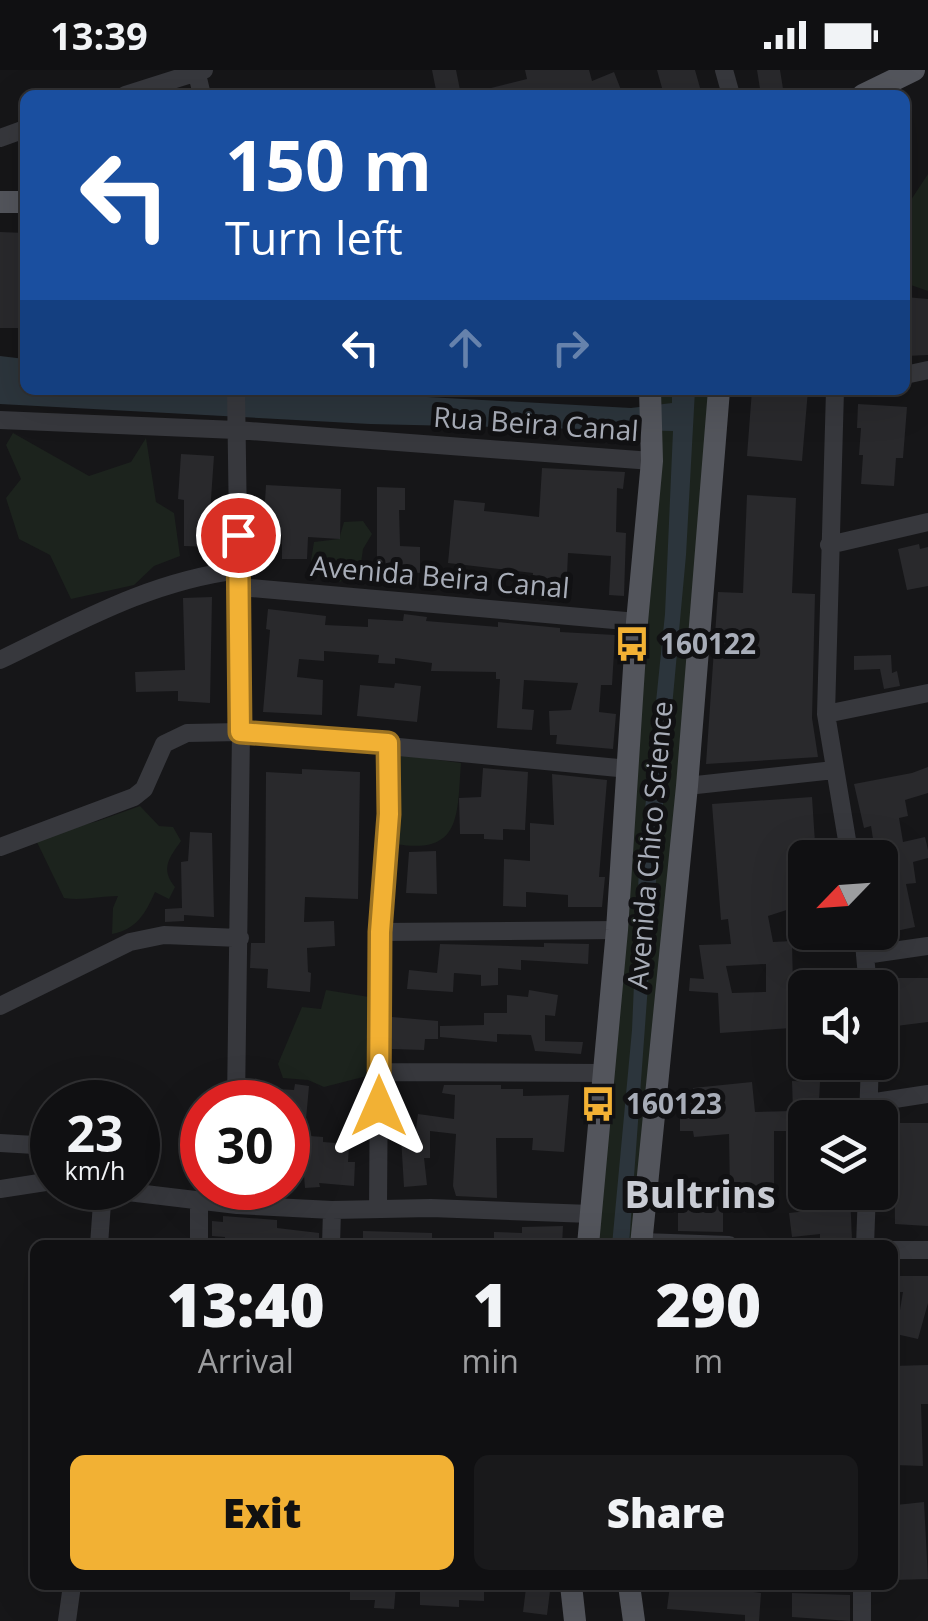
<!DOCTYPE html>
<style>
:root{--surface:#101012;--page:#19191b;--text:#f1f3f6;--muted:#9c9d9f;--line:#303032;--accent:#f2b134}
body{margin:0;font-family:"Open Sans",sans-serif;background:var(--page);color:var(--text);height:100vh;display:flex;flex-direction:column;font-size:38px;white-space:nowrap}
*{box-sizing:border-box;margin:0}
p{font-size:32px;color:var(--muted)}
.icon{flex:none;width:55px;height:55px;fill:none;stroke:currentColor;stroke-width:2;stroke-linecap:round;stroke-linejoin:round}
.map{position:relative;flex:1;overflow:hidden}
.details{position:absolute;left:30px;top:1170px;width:868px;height:350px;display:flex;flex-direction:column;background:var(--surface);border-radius:15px;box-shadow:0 10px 40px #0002,0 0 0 2px var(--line)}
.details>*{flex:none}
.hud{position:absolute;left:20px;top:20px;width:890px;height:305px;border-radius:15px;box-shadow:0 10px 40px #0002,0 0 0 2px var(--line);background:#1a4fa0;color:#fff;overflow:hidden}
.needle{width:65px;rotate:245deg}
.buttons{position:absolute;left:788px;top:770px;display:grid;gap:20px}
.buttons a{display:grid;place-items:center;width:110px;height:110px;border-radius:15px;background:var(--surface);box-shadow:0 10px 40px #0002,0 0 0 2px var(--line);font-size:50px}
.speed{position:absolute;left:30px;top:1010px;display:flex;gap:20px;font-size:50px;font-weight:700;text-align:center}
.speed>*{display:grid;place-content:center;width:130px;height:130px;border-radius:50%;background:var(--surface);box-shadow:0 10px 40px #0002,0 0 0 2px var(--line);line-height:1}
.speed small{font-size:25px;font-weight:400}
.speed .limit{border:15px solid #d22;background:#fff;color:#111}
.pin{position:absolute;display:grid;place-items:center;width:85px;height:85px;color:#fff;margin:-42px;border:5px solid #fff;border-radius:50%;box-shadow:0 2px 10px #0007}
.me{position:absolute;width:110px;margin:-55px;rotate:0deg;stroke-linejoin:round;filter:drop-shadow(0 0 8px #0008)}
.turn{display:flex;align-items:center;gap:35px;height:210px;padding:0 40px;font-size:45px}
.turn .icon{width:130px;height:130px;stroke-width:2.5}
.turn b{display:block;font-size:70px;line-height:85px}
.lanes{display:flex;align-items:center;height:95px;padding:0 40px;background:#0003;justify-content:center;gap:50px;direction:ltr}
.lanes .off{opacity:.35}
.eta{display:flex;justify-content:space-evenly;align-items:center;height:170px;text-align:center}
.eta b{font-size:60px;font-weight:800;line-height:70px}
.cta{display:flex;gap:20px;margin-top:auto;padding:20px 40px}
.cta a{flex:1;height:115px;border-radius:15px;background:var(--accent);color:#111;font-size:40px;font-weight:800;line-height:115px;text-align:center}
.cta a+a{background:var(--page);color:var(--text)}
.status{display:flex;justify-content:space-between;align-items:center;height:70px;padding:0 50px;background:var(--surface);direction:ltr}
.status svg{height:28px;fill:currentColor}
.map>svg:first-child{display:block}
</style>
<div class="status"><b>13:39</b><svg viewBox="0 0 49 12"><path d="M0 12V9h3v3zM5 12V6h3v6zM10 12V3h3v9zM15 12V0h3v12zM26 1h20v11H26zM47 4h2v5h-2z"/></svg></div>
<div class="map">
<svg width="928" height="1551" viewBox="0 0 928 1551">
<rect width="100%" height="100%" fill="#161618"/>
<path fill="#1c231d" d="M928 104V221L905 213V139Z
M659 320H714L637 1175H594Z
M13 363 89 406 131 392 146 368 156 432 174 443 180 486 154 496 134 515 71 529 50 485 19 469 6 428 21 409 6 375Z
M363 451 372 464 363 479 359 507 338 512 309 503 314 472 339 469 344 452Z
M394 684 461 693C457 745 462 785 396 774Z
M140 736 159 756 173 757 181 771C169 788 160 799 175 817L169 829 155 822C145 844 137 859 112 864L113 838 118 826C99 826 83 831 64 828L35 768 98 751Z
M326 920 369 927 371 976 367 1006 324 1017 308 1010 283 1008 278 994 302 937 321 939Z"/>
<path fill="#2c353c" d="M0 286 25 289V320H299L631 338 672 333V320H695L686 485 654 833 629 1175H612L632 960 639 798 665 544 673 361 370 354 0 334Z"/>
<path fill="#29292c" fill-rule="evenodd" d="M432 0H456L461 25H437Z
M525 0H589L592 11 614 2 623 25H483V20L527 9Z
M657 0H695L702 25H664Z
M757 0H780L784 25H761Z
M0 162 25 163V258H0Z
M905 227 928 229V285L905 286Z
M752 320H808L802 391 747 386Z
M858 334 907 337 903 388H896L894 416 861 414 863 385H859L861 358H857Z
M181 384 214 386 210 443H214L213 477 184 476V430L178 429Z
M542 398 625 402 623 419 617 418 616 462 626 463 624 526 609 525 611 486 568 483 566 527 531 525 533 503 448 493 454 430 485 433 484 441 539 447Z
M266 415 341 419 340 469 308 467 307 489H282V465L263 464Z
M377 417 405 418V440H399L400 476 420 477V503L377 500Z
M747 425 796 428 792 523 815 524 812 648 818 687 706 694 718 522 743 523Z
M919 474 920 479 928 477V516L907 520 898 479Z
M212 527 210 633 178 631V621L136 622 135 602 185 600 183 528Z
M268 539 326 546 325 555 368 557V549L403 551 404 544 427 547 426 551 498 557V552L560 558V562L615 565 612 615H601L599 642 616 644 613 679 556 674 557 665H550L549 641 571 640 578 613 524 610 522 639 534 640 532 660 497 658 500 609H496V602L431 601 432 593 395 588V594L378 593 379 585 324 581V591L299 589 297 607 323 610 322 645 263 642 270 560 266 559Z
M891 585 892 603 897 601 900 616 884 619 880 599 854 600V586Z
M395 613 421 616 417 652 357 646 360 615 394 618Z
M928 697V723L905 730 908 746 899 748 903 772 925 767 928 780V788L913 792 916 813 906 814 915 857 891 862 880 808V774L874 775 871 756 864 758 854 714 912 703Z
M483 698 528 702 525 760 503 759V770L484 769V764H460L459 728 481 727Z
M302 699 360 702 358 829 305 827 304 852 334 851 335 876 307 878 308 902 311 903 310 922 267 918 268 899 250 898 251 873H265L266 702 302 704Z
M552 704 607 710 599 807H605L602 837H568V825L526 822V837L503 836 504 789 530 791V753L554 755Z
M812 727 816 788H805V834L768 846 773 872 792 871 793 918H787L788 945 805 943V957L720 963 718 923 689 921 690 908 704 909 699 875 731 874 728 849 721 850 712 734ZM766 894V922L732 923 726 896Z
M190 762 212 763 214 847 184 845V851L165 852V839L182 838 181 792 188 791Z
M436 781 437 824 406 823 409 782Z
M544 873 589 874 588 894 521 890V900L498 898V915L481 916V905L454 903 453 922 407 919 409 900 437 903 440 874 544 877Z
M886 908H928V952L888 957Z
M529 920 558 925 555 946 545 945V971L583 972 581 984 535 981 531 965 497 964V972L440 967V956L484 955V943H507V925L528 927Z
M392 947 438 951V969H425L424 980 392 979Z
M792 1011 820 1012 819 1031H815L816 1048H805V1061H774V1124L730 1123 729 1064 694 1067 693 1061H680V1030H694L693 1018 752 1012 755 1042 793 1041Z
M295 1014 309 1016 305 1060 288 1059V1032H261L262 1018 294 1020Z
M444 1015H501V1019H523V1026L569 1025 564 1082 532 1080 533 1068H496L497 1128 456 1126 453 1116 456 1064 430 1061V1088H424L427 1115 404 1117 401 1067 415 1066 418 1044 454 1049 455 1025 442 1023Z
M894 1053H928V1156L895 1154Z
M310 1066 323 1067V1072L349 1074 348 1092H355L354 1116 319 1113 320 1117 305 1118 303 1092H308Z
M850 1123 852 1170H820V1164L792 1167 789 1143 818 1140 817 1124Z
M678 1133 723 1137V1162L678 1161Z
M223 1146 277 1150V1158L319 1163V1175H224L225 1167 212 1166V1151L223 1152Z
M563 1156 562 1175H494V1162L522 1163V1157Z
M363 1161 432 1163V1175H363Z
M892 1206H928V1233L918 1269 896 1264 903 1222H892Z
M928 1295V1334H921L923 1396 895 1395 894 1338 897 1310H893V1296Z
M924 1432 928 1509 894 1510 892 1464H898L896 1435Z
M350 1515H396L394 1539 374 1538 375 1530H350Z
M420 1515H484V1531L459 1530V1537L420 1535Z
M670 1515H702L761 1523 759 1551H745V1545L667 1539Z
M526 1518 550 1521 547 1545 523 1542Z
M792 1523 850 1525V1551L792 1547Z"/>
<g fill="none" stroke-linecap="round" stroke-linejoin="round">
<path stroke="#37383d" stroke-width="18" d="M196 0 202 25
M724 0 731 25
M125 25 204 0
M0 68 25 59
M905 305 928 300
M835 320 826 644 850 788
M0 350 236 360 652 391
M829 475 928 452
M239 517 637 552
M0 590C79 552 150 511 239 500
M826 644 928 623
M687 716 834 700
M0 777 134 727 144 719 164 674 187 663 241 662 629 699
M380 862 617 860
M863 862 868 918
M865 885 928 876
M0 936 130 872 164 865 240 868
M379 1002 602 1003
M236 1032 241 662 236 320
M869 1033 928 1024
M868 1048 870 992
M0 1073 52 1076
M0 1119 52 1111
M378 1138 380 862 389 744 388 673
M642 1172 729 1175
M99 1175 103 1119 237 1135 332 1140 431 1138 591 1144
M199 1175V1131
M331 1175 332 1140
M865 1175 867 1122
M892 1180H928
M67 1551 72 1515
M862 1551V1515"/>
<path stroke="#53555c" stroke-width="22" d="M863 25 914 0
M0 132H25
M588 1175 617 860 637 552 652 391 650 320
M641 1175 687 716 719 320
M571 1515 575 1551
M629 1515 634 1551"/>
</g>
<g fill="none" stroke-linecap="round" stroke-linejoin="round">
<defs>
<path id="route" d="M238 465 240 662 388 673 389 744 380 862 379 1036"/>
</defs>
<use href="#route" stroke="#9d7322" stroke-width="25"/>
<use href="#route" stroke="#f2b134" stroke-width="18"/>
</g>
<defs>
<symbol id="bus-bare" viewBox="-9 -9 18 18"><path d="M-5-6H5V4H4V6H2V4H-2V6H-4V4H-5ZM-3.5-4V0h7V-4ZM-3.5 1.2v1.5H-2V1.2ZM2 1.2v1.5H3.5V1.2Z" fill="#f2b134" stroke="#111113" stroke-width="2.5" paint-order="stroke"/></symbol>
</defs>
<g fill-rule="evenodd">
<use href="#bus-bare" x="607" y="549" width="50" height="50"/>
<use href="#bus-bare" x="573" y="1009" width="50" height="50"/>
</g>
<g text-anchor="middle" stroke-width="10" stroke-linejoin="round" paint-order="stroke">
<g font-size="28" fill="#a8adb8" stroke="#111113">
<text transform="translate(536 354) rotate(4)" y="10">Rua Beira Canal</text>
<text transform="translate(440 507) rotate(5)" y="10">Avenida Beira Canal</text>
<text transform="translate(650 775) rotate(-85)" y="10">Avenida Chico Science</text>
</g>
<g font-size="28" font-weight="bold" fill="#a8adb8" stroke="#111113" text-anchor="start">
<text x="660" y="584">160122</text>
<text x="626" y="1044">160123</text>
</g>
<g font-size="38" font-weight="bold" fill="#c9ccd4" stroke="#111113">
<text x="700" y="1138">Bultrins</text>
</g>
</g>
</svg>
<div class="buttons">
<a><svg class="needle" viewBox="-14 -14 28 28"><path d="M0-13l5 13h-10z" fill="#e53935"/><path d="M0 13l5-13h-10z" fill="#9c9d9f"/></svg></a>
<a><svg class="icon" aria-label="sound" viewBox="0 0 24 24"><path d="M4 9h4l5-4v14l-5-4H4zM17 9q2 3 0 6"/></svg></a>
<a><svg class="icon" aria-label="layers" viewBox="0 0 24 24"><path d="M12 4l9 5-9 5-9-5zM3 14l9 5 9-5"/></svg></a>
</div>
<div class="speed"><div>23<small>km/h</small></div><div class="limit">30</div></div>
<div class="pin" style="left:238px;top:465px;background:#d93025"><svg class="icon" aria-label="arrive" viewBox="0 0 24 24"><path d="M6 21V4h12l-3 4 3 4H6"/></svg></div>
<svg class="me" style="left:379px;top:1036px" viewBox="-20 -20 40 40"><path d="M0-17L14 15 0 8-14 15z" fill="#f2b134" stroke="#fff" stroke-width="4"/></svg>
<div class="hud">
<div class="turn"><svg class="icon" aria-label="left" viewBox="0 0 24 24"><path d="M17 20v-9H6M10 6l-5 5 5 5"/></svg><div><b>150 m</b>Turn left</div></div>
<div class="lanes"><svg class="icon" aria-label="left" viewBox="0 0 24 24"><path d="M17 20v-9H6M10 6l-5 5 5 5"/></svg><svg class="icon off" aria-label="ahead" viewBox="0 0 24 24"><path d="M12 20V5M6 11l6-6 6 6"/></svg><svg class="icon off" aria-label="right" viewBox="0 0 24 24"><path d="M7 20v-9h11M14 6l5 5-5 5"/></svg></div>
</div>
<section class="details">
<div class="eta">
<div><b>13:40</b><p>Arrival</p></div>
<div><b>1</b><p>min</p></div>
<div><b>290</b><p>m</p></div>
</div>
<div class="cta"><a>Exit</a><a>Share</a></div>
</section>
</div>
